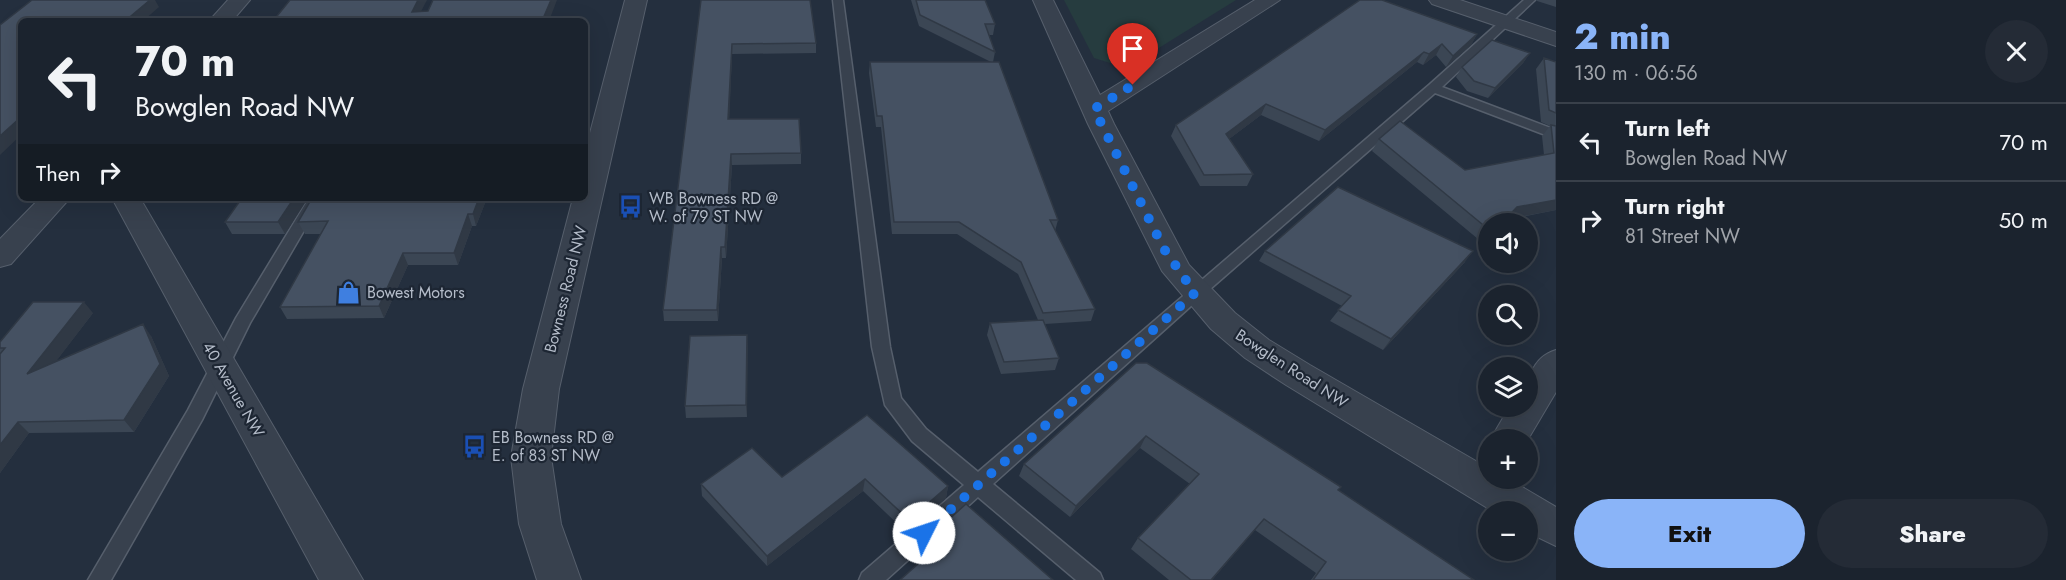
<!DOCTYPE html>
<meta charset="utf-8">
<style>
:root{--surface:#1b232e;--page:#242b36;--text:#f1f3f6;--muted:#a0a4aa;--line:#39404a;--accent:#8ab4f8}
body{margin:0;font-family:Jost,sans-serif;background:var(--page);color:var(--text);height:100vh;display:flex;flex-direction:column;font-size:22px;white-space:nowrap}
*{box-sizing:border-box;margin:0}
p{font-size:20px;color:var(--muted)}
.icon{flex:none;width:33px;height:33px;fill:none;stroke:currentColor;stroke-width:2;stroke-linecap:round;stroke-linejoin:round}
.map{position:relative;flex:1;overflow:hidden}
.panel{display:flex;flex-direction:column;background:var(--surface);width:510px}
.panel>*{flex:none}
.banner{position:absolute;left:18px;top:18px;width:570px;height:183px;border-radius:9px;box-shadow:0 6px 24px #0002,0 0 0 2px var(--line);background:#1b232e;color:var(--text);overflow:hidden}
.fabs{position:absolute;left:1478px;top:213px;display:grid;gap:12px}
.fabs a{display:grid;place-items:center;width:60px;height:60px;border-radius:50%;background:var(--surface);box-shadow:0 6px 24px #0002,0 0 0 2px var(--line);font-size:30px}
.pin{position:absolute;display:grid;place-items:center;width:51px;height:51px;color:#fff;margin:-62px -26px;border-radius:50% 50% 50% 0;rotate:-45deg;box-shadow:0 0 6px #0007}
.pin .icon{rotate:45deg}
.me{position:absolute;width:66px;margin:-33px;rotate:49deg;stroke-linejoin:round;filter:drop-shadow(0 0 4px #0008)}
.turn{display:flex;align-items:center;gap:21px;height:126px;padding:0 18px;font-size:27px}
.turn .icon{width:78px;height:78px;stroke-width:2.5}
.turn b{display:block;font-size:42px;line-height:51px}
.then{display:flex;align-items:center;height:57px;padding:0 18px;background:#0003;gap:12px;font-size:22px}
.round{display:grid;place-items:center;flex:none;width:63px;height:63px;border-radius:32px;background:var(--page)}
.overview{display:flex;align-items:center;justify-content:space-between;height:102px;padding:0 18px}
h1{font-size:36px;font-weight:800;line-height:45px;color:var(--accent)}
.cta{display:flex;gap:12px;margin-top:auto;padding:12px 18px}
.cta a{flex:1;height:69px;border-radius:36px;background:var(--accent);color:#111;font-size:24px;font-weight:800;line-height:69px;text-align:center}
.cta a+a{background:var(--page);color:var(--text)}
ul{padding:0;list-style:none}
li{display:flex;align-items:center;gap:18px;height:78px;padding:0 18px;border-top:2px solid var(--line)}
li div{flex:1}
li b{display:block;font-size:22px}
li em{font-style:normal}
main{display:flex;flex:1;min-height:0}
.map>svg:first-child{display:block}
</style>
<main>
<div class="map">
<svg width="1556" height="580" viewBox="0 0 1556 580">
<rect width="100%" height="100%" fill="#242f3e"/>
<path fill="#263c3f" d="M1064 0H1236L1133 64 1110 63 1094 58Z"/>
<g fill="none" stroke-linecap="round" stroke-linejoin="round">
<defs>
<path id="service" d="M833 0H843L890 347 901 398 926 429 978 472 1429 85 1524 0H1535L1442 87 1556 130V139L1435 93 1201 297 993 484 1100 573 1103 580H1076L978 497 886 580H859L862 573 964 485 912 441 885 405 872 347Z
M309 198H323L250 323 202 420 111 580H88L188 410 236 318Z"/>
<path id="minor" d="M228 0H250L232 21H209Z
M1033 0H1053L1100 95 1255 0H1280L1108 111 1114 124 1189 265 1235 313 1269 340 1310 365 1488 468V478H1507L1556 507V546L1527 532V512H1494L1286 385 1245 358 1211 329 1162 271 1088 124Z
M1429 0H1460L1556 32V46L1432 4Z
M40 198H70L11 264 0 267V239Z
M112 198H140L363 580H319Z
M1556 350V392L1527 441 1490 440 1510 406H1527C1527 382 1530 358 1556 350Z"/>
<path id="tertiary" d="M625 0H647L559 389 551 457 561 524 581 580H537L519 524 511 457 523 389 573 198H585V152Z"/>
</defs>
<use href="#service" stroke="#565f6c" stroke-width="3"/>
<use href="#minor" stroke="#565f6c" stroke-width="2"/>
<use href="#tertiary" stroke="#565f6c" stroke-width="2"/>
<use href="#service" fill="#38414e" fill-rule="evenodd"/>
<use href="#minor" fill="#38414e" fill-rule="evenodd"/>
<use href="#tertiary" fill="#38414e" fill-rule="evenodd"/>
</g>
<path fill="#3b4654" d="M701 0 816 43V53L732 54 729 119 801 153V164L732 165 726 258H722L718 321H664L663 310Z
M911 0H985L995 24 993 35H989L995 52 993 62 1058 220 1055 231 1095 309 1091 321 1045 324 1059 358 1055 370 1001 374 987 335 990 323 1038 320 1018 274 957 234H892L881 127H876L869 73 870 62H991L919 26Z
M1360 0 1477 34 1471 45 1446 67 1436 55 1423 65 1417 62 1319 141 1261 115 1229 139 1253 174 1247 186H1200L1171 136 1176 125Z
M1536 0H1556V7L1537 1Z
M1530 53 1523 63 1488 98 1467 91 1456 77 1462 67Z
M1544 58 1556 62V210L1488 224V240L1484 244 1372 151 1379 139 1465 170 1544 155 1542 136 1550 126 1541 122 1536 69Z
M242 198H308L285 234H232L225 222Z
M487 198 476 226H472L458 265H408L384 318 287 319 280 307 321 234H305L298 222Z
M1265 251 1465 262 1383 350 1330 321 1342 306 1259 261Z
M93 313 56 361 151 336 169 376 134 432 29 433 0 473V342Z
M747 335V417L686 418 685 406Z
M1136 363 1338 490 1474 580H1311L1316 573 1255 530 1212 580H1169L1131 549 1138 538 1190 484 1140 448 1070 517 1019 476 1024 464Z
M867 415 948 486 946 498 906 532 863 491 767 566 702 496 701 484 782 477Z
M927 539 1053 580 930 553 924 548Z"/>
<path fill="#303945" d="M150 0H155L159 7 143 21H125Z
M418 0H427L416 21 412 12Z
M551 0H557L549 21H542Z
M1477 34 1471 45 1446 67 1453 56Z
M732 44V54L729 130 728 119Z
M1442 44 1436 55 1423 65 1429 54Z
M1424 52 1417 62 1319 141 1325 130Z
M1530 53 1523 63 1488 98 1495 88Z
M1266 104 1261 115 1221 145 1226 134Z
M21 117V135L0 155V136Z
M731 154 732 165 726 258 725 247Z
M294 198H308L285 234 278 222Z
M479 198H487L476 226 473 214Z
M1556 200V210L1508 219 1503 224H1501L1517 207Z
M468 214 472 226 458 265 454 253Z
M721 247 722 258 718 321 717 310Z
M1473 251 1465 262 1383 350 1391 339Z
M403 253 408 265 384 318 379 306Z
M84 302 93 313 38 385 27 374Z
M143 324 151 336 169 376 134 432 124 420Z
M747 335 748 348 747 417 746 405Z
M18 422 29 433 0 473V445Z
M1146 436 1140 448 1070 517 1076 506Z
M865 479 863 491 767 566V556Z
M948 486 946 498 906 532 909 520Z
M1264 519 1212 580H1211Z"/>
<path fill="#455162" stroke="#303945" stroke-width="1.5" d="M32 0H150L125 21H21V117L0 136V25Z
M290 0H418L412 12 428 11 433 0H551L542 21H273Z
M701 0H810L816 43 732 44 728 119H799L801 153 731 154 725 247H721L717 310H663Z
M916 0H985L995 24H985L995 52 920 15Z
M1360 0H1382L1477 34 1453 56 1442 44 1429 54 1424 52 1325 130 1266 104 1226 134 1253 174 1204 175 1176 125Z
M1492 40 1530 53 1495 88 1474 81 1462 67Z
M1544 58 1556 62V113L1549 110Z
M870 62H999L1058 220H1050L1095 309 1043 313 1021 262 959 222H894L882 116H877Z
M1400 121 1465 170 1554 153 1551 125 1556 126V200L1517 207 1501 224H1488V229L1379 139Z
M1338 187 1473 251 1391 339 1338 310 1351 296 1265 251Z
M242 198H294L278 222H225Z
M312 198H479L473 214H468L454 253H403L379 306 280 307 328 221 298 222Z
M33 302H84L27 374 143 324 160 364 124 420 18 422 0 445V354L5 348H0V342Z
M1043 320 1059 358 1004 362 990 323Z
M747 335 746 405 685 406 690 336Z
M1136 363H1147L1341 487 1338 490 1474 580H1313L1326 562 1264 519 1211 580H1191L1138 538 1199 474 1146 436 1076 506 1024 464Z
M867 415 948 486 909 520 865 479 767 556 701 484 752 448 782 477Z
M966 504 1053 580H900L936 548 927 539Z"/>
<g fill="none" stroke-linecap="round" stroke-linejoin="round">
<path stroke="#1a73e8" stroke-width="10" stroke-dasharray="0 18" d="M924 533 1195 293 1164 249 1094 109 1133 85"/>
</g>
<defs>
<symbol id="bus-bare" viewBox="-9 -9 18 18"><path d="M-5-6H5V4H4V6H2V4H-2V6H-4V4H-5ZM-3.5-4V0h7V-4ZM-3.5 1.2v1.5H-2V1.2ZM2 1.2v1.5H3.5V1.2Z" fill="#1a4fb4" stroke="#1d2633" stroke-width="2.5" paint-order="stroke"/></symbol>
<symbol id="shop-bare" viewBox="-9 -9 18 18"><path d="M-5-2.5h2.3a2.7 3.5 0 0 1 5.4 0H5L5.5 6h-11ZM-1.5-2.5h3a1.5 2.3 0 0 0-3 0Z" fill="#3f7fe0" stroke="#1d2633" stroke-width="2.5" paint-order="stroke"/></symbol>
</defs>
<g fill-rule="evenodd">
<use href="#bus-bare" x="614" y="190" width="33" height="33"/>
<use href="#shop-bare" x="332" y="276" width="33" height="33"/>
<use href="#bus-bare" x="458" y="430" width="33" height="33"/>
</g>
<g text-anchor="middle" stroke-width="4.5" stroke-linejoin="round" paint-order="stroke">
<g font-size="16" fill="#b4bcc9" stroke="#1d2633" text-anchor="start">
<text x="649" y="204">WB Bowness RD @<tspan x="649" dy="18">W. of 79 ST NW</tspan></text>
<text x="367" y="298">Bowest Motors</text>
<text x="492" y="443">EB Bowness RD @<tspan x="492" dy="18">E. of 83 ST NW</tspan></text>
</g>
<g font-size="16" fill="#b4bcc9" stroke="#1d2633">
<text transform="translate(565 289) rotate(-76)" y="6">Bowness Road NW</text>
<text transform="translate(1292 368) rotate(33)" y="6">Bowglen Road NW</text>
<text transform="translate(234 389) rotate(60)" y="6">40 Avenue NW</text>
</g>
</g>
</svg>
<div class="fabs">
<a><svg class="icon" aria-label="sound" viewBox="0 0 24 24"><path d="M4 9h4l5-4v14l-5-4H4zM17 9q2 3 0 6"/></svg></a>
<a><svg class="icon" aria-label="search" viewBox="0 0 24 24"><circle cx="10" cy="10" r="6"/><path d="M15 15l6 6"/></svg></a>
<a><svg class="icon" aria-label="layers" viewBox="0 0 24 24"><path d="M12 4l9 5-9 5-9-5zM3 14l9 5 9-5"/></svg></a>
<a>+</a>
<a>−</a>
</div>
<div class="pin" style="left:1133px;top:85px;background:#d93025"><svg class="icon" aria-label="arrive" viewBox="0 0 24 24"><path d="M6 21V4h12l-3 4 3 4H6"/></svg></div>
<svg class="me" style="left:924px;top:533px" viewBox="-20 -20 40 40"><circle r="19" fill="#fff"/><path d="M0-13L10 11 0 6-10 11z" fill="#1a73e8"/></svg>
<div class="banner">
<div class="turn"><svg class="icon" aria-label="left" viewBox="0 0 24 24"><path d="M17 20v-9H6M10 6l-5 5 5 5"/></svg><div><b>70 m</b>Bowglen Road NW</div></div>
<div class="then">Then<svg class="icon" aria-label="right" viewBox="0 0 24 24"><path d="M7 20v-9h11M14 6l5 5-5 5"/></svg></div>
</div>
</div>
<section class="panel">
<div class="overview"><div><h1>2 min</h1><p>130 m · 06:56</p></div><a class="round"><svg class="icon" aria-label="close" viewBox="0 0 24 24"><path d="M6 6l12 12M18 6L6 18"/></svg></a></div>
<ul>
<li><svg class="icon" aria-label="left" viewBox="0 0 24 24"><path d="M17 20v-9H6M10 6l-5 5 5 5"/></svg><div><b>Turn left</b><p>Bowglen Road NW</p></div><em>70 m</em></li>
<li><svg class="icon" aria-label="right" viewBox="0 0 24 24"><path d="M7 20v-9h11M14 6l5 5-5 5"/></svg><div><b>Turn right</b><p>81 Street NW</p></div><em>50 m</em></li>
</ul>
<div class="cta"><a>Exit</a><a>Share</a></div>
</section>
</main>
